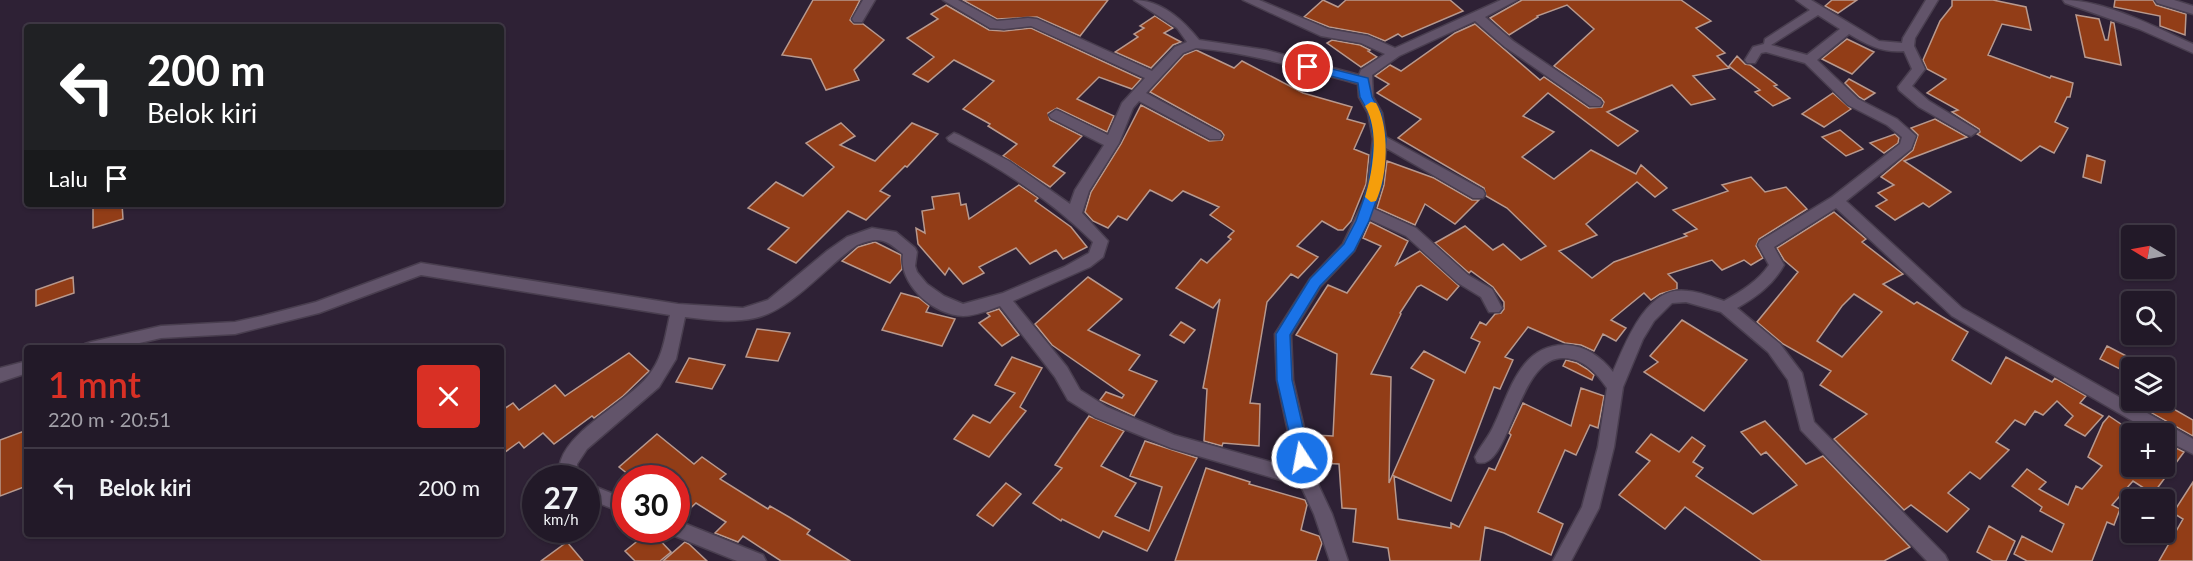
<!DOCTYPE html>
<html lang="id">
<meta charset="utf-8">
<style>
:root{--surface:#221928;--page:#2a2230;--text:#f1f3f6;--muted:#a2a0a8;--line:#3f3845;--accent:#d93025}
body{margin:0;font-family:Lato,sans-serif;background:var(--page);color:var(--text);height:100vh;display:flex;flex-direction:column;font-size:22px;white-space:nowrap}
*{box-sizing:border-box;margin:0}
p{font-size:20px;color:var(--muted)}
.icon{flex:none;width:33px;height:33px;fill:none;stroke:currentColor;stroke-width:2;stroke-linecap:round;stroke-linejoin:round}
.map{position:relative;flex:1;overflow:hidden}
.panel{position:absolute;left:24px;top:345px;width:480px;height:192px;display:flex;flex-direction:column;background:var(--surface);border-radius:6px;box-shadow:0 2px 4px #0004,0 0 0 2px var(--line)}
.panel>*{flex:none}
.hud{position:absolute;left:24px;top:24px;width:480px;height:183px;border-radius:6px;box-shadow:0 2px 4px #0004,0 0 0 2px var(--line);background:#202124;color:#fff;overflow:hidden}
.needle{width:39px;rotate:280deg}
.tools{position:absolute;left:2121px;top:225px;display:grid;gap:12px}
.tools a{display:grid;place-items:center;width:54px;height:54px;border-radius:6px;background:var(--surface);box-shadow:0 2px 4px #0004,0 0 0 2px var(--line);font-size:30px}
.speed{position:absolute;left:522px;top:465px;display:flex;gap:12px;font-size:30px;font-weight:700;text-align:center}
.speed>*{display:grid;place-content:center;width:78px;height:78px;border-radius:50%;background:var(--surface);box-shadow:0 2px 4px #0004,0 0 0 2px var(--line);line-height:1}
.speed small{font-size:15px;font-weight:400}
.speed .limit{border:9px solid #d22;background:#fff;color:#111}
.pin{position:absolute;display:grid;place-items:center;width:51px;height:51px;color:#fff;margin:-26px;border:3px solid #fff;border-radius:50%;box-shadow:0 2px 6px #0007}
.me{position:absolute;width:66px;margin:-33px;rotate:349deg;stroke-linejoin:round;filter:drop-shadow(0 0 4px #0008)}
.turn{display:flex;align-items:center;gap:21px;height:126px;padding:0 24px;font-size:27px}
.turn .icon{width:78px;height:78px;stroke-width:2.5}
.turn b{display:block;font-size:42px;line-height:51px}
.then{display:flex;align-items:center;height:57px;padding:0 24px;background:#0003;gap:12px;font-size:22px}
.round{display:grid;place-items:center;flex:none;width:63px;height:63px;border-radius:6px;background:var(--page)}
.summary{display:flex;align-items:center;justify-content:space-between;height:102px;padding:0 24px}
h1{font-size:36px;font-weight:600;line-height:45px;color:var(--accent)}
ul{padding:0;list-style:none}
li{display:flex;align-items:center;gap:18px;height:78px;padding:0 24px;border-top:2px solid var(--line)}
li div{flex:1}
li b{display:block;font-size:22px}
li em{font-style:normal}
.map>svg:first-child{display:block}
</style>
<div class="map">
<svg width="2193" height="561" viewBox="0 0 2193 561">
<rect width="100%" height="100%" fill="#2e2135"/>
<path fill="#923d17" stroke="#b8998e" stroke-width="1.5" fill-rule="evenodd" d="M813 0H860L850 20 854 24H863L884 40 854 70 859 80 826 90 811 59 782 55Z
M963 0H1108L1080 36 1037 17 997 19Z
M1323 0 1338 7 1346 0H1450L1463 11 1402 37 1398 34 1385 41 1368 34 1329 27 1304 17Z
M1522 0H1681L1711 21 1696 28 1725 53 1717 56 1729 68 1693 76 1715 99 1691 105 1672 85 1607 112 1638 131 1618 146 1548 93 1523 116 1554 132 1522 157 1554 179 1591 150 1636 174 1641 165 1667 188 1655 197 1637 182 1586 224 1597 235 1559 251 1592 278 1614 262 1687 236 1684 234 1697 229 1673 210 1728 191 1722 185 1751 177 1765 192 1786 187 1807 209 1759 239 1756 246 1763 258 1751 265 1744 260 1722 270 1712 260 1668 274 1677 283V289L1660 294 1651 300 1644 293 1611 320 1626 328 1616 341 1603 334 1594 351 1581 345 1565 343 1528 327 1505 357 1513 360 1500 389 1494 387 1451 501 1394 476 1398 519 1451 528V523L1459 527 1489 468 1495 470 1511 435 1509 433 1523 403 1571 426 1581 388 1604 396 1598 428 1590 425 1576 455 1565 450 1538 512 1563 524 1551 555 1504 533 1485 527 1480 561H1390L1388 548 1353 542 1356 509 1342 508 1339 464 1316 463 1315 435 1333 436 1337 354 1296 335 1328 285 1347 293 1381 246 1363 238 1370 222 1408 241 1396 265 1420 251 1459 286 1447 300 1421 285 1417 287 1400 313 1401 314 1371 374 1391 377 1389 483 1434 380 1411 368 1424 351 1465 373 1480 342 1471 338 1480 322 1486 325 1495 314 1501 313 1504 309V302L1493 287 1471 271 1469 273 1435 243 1465 226 1493 250 1503 244 1521 260 1546 246 1507 208 1486 196 1484 188 1398 138 1421 119 1377 93 1389 84 1375 76 1390 65 1401 71 1455 33 1475 24 1540 80 1544 77 1589 108 1602 107 1604 102 1601 98 1554 66 1594 29 1567 5 1537 16 1538 17 1509 35 1490 18Z
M1832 0H1857L1838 13 1825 6Z
M1952 0H1993L2026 7 2031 30 2002 24 1988 55 2050 78 2051 76 2073 83 2070 97H2067L2055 122 2068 128 2054 153 2040 146 2021 161 1977 134 1980 132 1979 129 1952 112 1958 110 1927 93 1946 79 1927 69 1923 60 1940 21 1952 6Z
M2115 0H2153L2156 5 2186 14 2185 35 2160 26V16L2114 7Z
M946 5 989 30 1004 31 1031 28 1141 79 1132 89 1099 77 1077 99 1114 116 1107 132 1057 108 1048 113 1050 120 1082 136 1053 166 1065 173 1050 187 1003 156 1017 144 988 126 990 124 963 109 994 81 954 60 928 82 913 74 934 57 907 38 938 19 931 14Z
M2076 15 2099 19 2105 40H2108L2111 22 2114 23 2121 65 2085 57Z
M1155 16 1173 28 1164 33 1181 42 1173 45 1151 68 1115 52 1138 37 1134 34 1144 28 1140 26Z
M1847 39 1874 52 1852 74 1822 59Z
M1332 40 1360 45 1370 50 1368 51 1377 57 1361 67 1327 43Z
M1196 50 1234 68 1242 61 1303 93 1352 107 1347 119 1365 124 1354 149 1369 155 1366 184 1351 221 1343 230H1338L1322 221 1297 246 1318 257 1298 278 1291 274 1267 302 1250 403 1260 404 1259 446 1223 443 1222 446 1204 441 1207 389 1203 388 1220 299 1213 308 1176 288 1201 259 1207 263 1231 239 1228 237 1234 231 1210 215 1219 207 1183 191 1172 201 1150 190 1127 220 1118 216 1108 228 1093 221 1085 212 1091 192 1121 144 1141 105 1209 141 1222 140 1224 135 1221 131 1150 92 1184 55Z
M1737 56 1745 64 1750 65 1777 85 1774 86 1790 98 1773 106 1755 92 1760 90 1729 66Z
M1849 79 1875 93 1864 100 1859 97 1845 83Z
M1833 93 1851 109 1824 127 1802 114Z
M1935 119 1967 137 1904 161 1951 192 1929 207 1923 203 1895 220 1876 206 1887 200 1878 193 1894 185 1881 177 1913 150 1918 135 1911 128Z
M841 123 855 136 840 145 875 161 912 123 938 134 907 167 905 166 880 191 890 196 866 220 848 211 796 263 768 249 789 228 748 208 776 182 803 196 834 167 806 143Z
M1840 130 1863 149 1846 156 1822 137Z
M1895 134 1899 138 1898 143 1884 153 1870 143Z
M2087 155 2105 161 2101 183 2083 177Z
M1387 161 1434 178 1472 200H1479L1455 224 1425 204 1415 225 1377 208 1384 185Z
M1019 185 1038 198 1035 201 1071 227 1087 247 1063 259 1056 250 1030 264 1016 248 979 267 984 273 963 284 949 268 945 275 918 244 916 228 925 233 922 211 934 209 932 197 959 193 961 205 966 204 969 219Z
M101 204H122L123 219 93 228V206Z
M1834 212 1866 239 1862 242 1903 274 1883 284 1914 304 1917 302 1968 332 1952 360 1991 384 2006 357 2052 382 2055 378 2086 396 2080 403 2103 416 2085 436 2065 425 2073 416 2057 401 2043 415 2035 411 2025 425 2015 420 1996 442 2009 450 1980 479 1970 472 1948 493 1969 509 1947 532 1911 505 1904 510 1834 439 1867 414 1820 385 1831 371 1783 344 1757 322 1798 272 1784 260 1777 248ZM1854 294 1882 312 1842 357 1817 341 1842 306Z
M875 242 901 255 902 269 890 283 842 261 858 247Z
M73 277 74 293 36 306V290Z
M1088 277 1122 299 1088 330 1140 355 1129 370 1157 381 1134 416 1100 400 1106 392 1122 398 1124 395 1052 345 1035 324Z
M901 293 919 298 929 306 926 312 955 319 942 346 882 330Z
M999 309 1019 335 1002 346 979 323 990 316 987 313Z
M1682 320 1747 360 1704 411 1644 372 1658 362 1650 356Z
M1181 322 1195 330 1184 343 1170 335Z
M757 329 790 333 778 361 746 357Z
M2107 346 2132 359V375L2100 359Z
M629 353 649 371 623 396 594 418 592 416 554 444 543 433 524 448 519 442 501 455V411L513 403 519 410 555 385 565 396Z
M1012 357 1042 368 1020 407 1026 411 989 457 954 439 973 415 990 423 1015 393 995 385Z
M689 358 725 365 712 389 676 382Z
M1566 360 1577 363 1587 369 1594 375 1592 380 1563 366Z
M2144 400H2158L2193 420V436L2141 407Z
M1089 416 1124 431 1101 466 1136 483 1115 516 1149 531 1162 487 1130 476 1145 441 1197 458 1147 551 1103 531 1099 538 1062 519 1061 521 1033 503 1062 468 1055 465Z
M2109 416 2127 428 2131 423 2150 434H2132V466H2164V442L2184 452 2153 494 2133 481 2112 505 2120 509 2114 525 2107 522 2092 561H2027L2014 554 2022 536 2052 552 2064 524 2040 511 2042 507 2012 486 2027 469 2046 482 2039 489 2068 505 2076 486 2082 489 2102 466 2088 457 2103 423Z
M1765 421 1806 464 1823 456 1910 547 1884 561H1762L1685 507 1665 529 1619 495 1650 461 1636 452 1651 434 1679 452 1692 437 1705 446 1693 462 1703 468 1696 476 1753 514 1797 485 1766 452 1761 455 1741 432Z
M27 430V478L23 479 24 487 0 496V440Z
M657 434 694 464 702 457 726 474 720 479 768 509 770 506 789 517 810 530 807 534 850 561H781L743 536 738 542 715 533 726 522 696 503 679 519 676 518V478H665L655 470 646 478H633L619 467Z
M1206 468 1250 482 1249 484 1305 500 1307 505 1301 530 1319 536 1322 543 1316 561H1175Z
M2193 482V561H2159L2183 519 2173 513Z
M1006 483 1021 494 993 526 977 515Z
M1989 526 2015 541 2006 561H1993L1977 552Z
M653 533 671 552 660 561H635L625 551 645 535 648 538Z
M567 542 583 561H541Z
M685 542 689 544 707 561H663Z"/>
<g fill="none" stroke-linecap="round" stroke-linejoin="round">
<defs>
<path id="minor" d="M863 0H875L862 22H854L852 19Z
M943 0H958L997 21 1028 18 1037 19 1152 71 1175 47 1187 42 1177 28 1134 0C1161 0 1183 20 1199 40L1266 50 1359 75 1361 70 1385 54 1361 43 1321 36 1243 0H1259L1328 29 1368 36 1395 48 1501 0H1517L1485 17 1513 41 1600 100 1602 103 1600 106H1590L1505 47 1475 21 1399 56 1372 75 1373 97 1382 113 1386 137 1483 190 1485 194 1483 198H1473L1386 148 1382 184 1374 209 1416 228 1468 275 1492 289 1502 308 1499 312H1489L1481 297 1458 283 1406 236 1369 219 1354 251 1320 287 1291 335 1293 380 1316 480 1332 514 1348 561H1330L1314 514 1301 486 1171 448 1095 417 1068 400 1055 377 1000 306C989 310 975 316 963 316 933 315 898 284 903 254 885 239 880 236 857 245 826 266 792 310 755 318 732 323 708 320 685 317L676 359 659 387 587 449 577 464V478H561C560 473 559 465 561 460 572 428 627 402 648 376 663 358 665 337 670 315L421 275 319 313 235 334 161 338 118 348H83L85 344 91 342 161 326 235 322 262 316 316 302 421 263 678 304 743 308 768 300 827 251 847 237 872 228 896 232 915 248 917 252 915 266 917 272 927 284 944 296 963 304 1003 293 1064 267 1089 253 1093 242C1051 200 1002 169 949 141L947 138 954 133 959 135 1009 161 1070 204 1075 190 1104 145 1051 118 1049 115 1056 110 1061 112 1108 135 1122 103 1145 78 1031 26 1004 29 990 28ZM1196 48C1252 53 1304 69 1358 84L1359 97 1368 113 1373 139 1368 184 1363 202 1343 244 1310 279 1275 334 1277 380 1296 469 1174 435 1107 407 1080 390 1067 367 1013 301 1090 267 1103 257 1108 241 1082 213 1089 191 1119 143 1133 108 1139 101 1210 139H1220L1222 136 1220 133 1146 93 1183 53Z
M1796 0H1811L1879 41 1902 43 1903 38 1926 0H1938L1915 38 1914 46 1925 69 1912 86 1929 101 1978 131 1971 136 1966 134 1919 107 1899 90 1898 87 1912 69 1904 51C1883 53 1867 45 1849 34L1817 60 1858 99 1897 119 1916 136 1911 149 1846 201 1962 308 2193 439V454L2164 439V434H2155L1952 316 1836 208 1774 247 1784 265C1773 285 1756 297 1737 308L1780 344 1802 373 1814 422 1945 555 1948 561H1927L1801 430 1788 380 1768 352 1721 312 1686 302 1672 303 1654 321 1643 339 1623 387 1614 447 1599 508 1571 561H1553L1582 507 1598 447 1607 388C1596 372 1584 359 1564 358 1516 356 1510 474 1477 462L1475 457C1480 446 1489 437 1494 425 1510 392 1520 344 1566 345 1586 346 1601 357 1613 372 1626 342 1647 284 1688 291 1700 292 1712 297 1724 301 1742 291 1758 281 1769 265L1758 245 1760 241 1832 197 1900 144 1902 137 1887 125 1848 105 1805 63 1766 52 1761 53 1755 63H1747L1745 60 1753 47 1764 44 1765 39 1810 10ZM1818 15 1840 29 1807 55 1771 45Z
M2063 0C2105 0 2155 27 2193 44V53L2139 29 2065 3Z
M2155 0H2174L2193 6V14L2157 3Z
M27 361V373L0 382V368Z
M586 483 626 499V514L586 498Z
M676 520 763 555 766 561H737L670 534 668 530H676Z"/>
</defs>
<use href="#minor" stroke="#493e4f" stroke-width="3"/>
<use href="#minor" fill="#62546a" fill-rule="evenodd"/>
</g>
<path fill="#1a73e8" stroke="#114b97" stroke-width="1.5" d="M1308 63 1368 78 1372 97 1381 113 1386 139 1382 184 1369 221 1354 251 1320 286 1290 335 1292 380 1310 458 1308 463 1302 465 1297 463 1295 458 1277 380 1276 334 1310 279 1344 244 1356 221 1369 184 1374 139 1369 113 1360 97 1358 83 1304 69 1302 67Z"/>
<path fill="#f59e0b" d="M1371 102 1376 103C1390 127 1388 176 1376 201L1371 202 1365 197C1373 171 1380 131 1365 106Z"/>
</svg>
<div class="tools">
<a><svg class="needle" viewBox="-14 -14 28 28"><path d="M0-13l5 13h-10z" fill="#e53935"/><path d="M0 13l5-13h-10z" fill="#a2a0a8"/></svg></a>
<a><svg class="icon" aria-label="search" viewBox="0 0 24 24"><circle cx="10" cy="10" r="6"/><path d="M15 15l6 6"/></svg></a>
<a><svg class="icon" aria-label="layers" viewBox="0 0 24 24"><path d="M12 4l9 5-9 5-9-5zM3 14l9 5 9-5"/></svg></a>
<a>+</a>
<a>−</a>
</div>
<div class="speed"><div>27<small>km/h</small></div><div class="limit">30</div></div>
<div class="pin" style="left:1308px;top:67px;background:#d93025"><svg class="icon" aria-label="arrive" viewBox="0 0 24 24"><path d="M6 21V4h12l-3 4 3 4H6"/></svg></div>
<svg class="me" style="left:1302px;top:458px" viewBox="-20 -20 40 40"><circle r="17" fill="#1a73e8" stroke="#fff" stroke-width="3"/><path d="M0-11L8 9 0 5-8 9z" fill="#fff"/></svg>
<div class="hud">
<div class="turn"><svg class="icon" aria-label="left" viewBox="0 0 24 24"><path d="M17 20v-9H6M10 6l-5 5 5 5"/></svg><div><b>200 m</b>Belok kiri</div></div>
<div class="then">Lalu<svg class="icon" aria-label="arrive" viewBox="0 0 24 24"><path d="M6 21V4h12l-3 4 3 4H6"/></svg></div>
</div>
<section class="panel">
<div class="summary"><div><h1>1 mnt</h1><p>220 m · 20:51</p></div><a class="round" style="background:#d93025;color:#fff"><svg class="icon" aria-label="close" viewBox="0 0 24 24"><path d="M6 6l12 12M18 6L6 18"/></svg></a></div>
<ul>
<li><svg class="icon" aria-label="left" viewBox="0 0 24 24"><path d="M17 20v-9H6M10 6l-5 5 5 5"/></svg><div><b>Belok kiri</b></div><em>200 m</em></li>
</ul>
</section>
</div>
